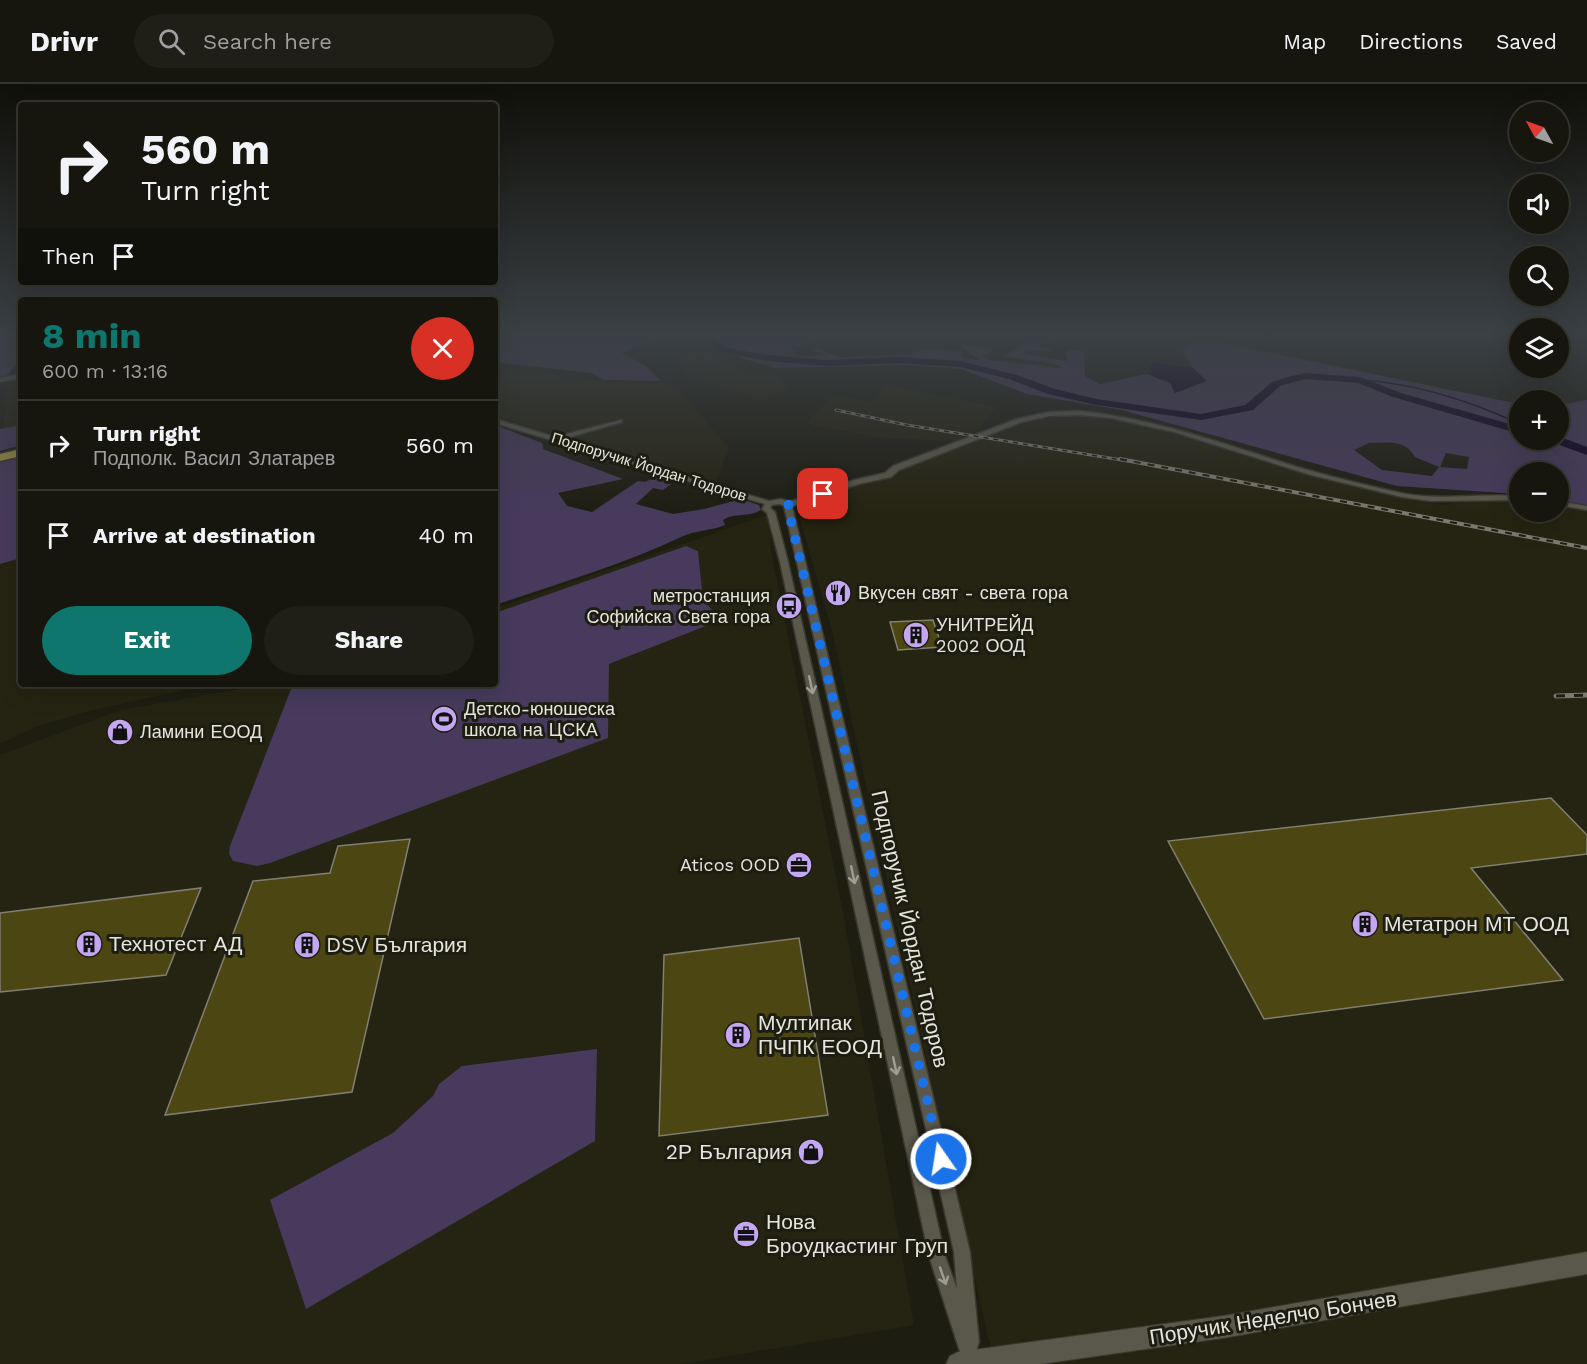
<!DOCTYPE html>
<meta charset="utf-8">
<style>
:root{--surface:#16160e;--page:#1f1f17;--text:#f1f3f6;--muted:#9e9f9e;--line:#35352e;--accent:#0f766e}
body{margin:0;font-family:"Work Sans",sans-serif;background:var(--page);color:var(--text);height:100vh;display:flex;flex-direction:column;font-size:22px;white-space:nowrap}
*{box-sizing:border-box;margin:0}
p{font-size:20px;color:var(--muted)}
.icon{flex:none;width:33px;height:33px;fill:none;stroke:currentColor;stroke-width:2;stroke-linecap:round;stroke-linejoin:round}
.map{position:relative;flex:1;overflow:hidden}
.sheet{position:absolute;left:18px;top:213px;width:480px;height:390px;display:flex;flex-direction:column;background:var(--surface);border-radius:6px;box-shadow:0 6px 24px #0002,0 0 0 2px var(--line)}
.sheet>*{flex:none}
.banner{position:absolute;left:18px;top:18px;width:480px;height:183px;border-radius:6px;box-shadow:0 6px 24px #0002,0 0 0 2px var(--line);background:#16160e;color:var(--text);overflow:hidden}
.needle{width:39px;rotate:310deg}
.tools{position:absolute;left:1509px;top:18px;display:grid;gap:12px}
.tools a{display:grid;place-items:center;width:60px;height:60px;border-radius:50%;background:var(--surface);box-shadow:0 6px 24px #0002,0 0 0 2px var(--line);font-size:30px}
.pin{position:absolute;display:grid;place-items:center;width:51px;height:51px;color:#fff;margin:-26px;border-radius:12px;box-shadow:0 3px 9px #0006}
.me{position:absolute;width:66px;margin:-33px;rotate:347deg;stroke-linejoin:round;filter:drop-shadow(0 0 4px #0008)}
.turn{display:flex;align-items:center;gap:21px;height:126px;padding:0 24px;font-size:27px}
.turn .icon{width:78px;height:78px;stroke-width:2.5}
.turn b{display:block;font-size:42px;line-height:51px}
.then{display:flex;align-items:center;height:57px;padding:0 24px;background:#0003;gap:12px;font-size:22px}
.round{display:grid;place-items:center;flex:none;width:63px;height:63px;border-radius:32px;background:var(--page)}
.overview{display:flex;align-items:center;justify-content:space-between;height:102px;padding:0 24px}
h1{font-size:36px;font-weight:700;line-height:45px;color:var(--accent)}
.action{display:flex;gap:12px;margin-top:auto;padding:12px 24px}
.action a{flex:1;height:69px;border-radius:36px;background:var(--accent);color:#fff;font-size:24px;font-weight:700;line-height:69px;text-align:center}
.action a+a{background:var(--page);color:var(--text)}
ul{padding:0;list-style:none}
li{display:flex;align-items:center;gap:18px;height:90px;padding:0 24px;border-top:2px solid var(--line)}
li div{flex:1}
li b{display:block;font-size:22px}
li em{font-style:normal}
header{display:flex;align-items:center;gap:36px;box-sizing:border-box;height:84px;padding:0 30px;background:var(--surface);border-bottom:2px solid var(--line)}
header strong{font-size:28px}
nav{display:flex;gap:33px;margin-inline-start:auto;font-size:21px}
.search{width:420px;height:54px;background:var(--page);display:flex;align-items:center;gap:15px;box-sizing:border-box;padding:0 21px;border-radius:33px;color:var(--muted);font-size:22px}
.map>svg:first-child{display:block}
</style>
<header>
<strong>Drivr</strong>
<div class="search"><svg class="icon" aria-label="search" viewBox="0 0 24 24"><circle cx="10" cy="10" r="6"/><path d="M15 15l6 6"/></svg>Search here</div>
<nav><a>Map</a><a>Directions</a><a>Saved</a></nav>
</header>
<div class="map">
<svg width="1587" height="1280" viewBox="0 0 1587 1280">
<rect width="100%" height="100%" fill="#1e1d12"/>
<path fill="#252311" d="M699 266 755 290 778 291 789 305 761 317 687 291 674 276Z
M495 282 586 296 664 299 676 302 729 364 716 399 495 332Z
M21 295V341L4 345 6 297Z
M888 301 996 323 979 346 955 357 882 354 812 341 807 338 834 311 871 318Z
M1082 332 1116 335 1193 354 1303 388 1428 419 1447 421 1459 417 1519 416 1520 428H1558L1559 422 1587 427V1280H998L988 1254 832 547 796 421 859 400 892 394 904 385 1031 336Z
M770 430 771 467 843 828 914 1241 683 1280H0V671L121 626 267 600H495V524Z
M21 474V600H210L82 629 35 643 0 660V480Z"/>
<path fill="#473a5c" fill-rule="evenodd" d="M0 252H21V273L8 291 0 293Z
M495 252H662L621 269 645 281 661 297 604 296 591 289 495 278Z
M708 252H818L811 260 790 262 798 273 827 271 811 266 817 264 838 273 912 270 922 265 962 267 964 275 980 276 957 260 989 264 994 267 983 272 989 276 1063 284 1055 280 1002 272 1040 253 1054 256 1038 261 1049 264 1053 268 1029 266 1021 269 1065 277 1068 276 1065 270 1068 266 1084 267 1085 292 1100 300 1147 290 1170 299 1206 297 1193 284 1182 265 1198 254 1519 320 1520 356H1558L1559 321 1587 316V422L1559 417 1558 388H1520L1519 410 1397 402 1122 326 1027 310 961 285 911 281 776 284 744 275ZM1369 359C1388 359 1405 355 1415 373L1439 383 1432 392 1382 386 1354 366ZM1446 369 1469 373 1467 385 1440 383Z
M21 341V361L0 367V345Z
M495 341 542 359 543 365 623 395 558 409 567 422 592 428 638 397 645 398 656 393 671 397 668 399 671 400 663 406 653 404 636 420 673 430 704 425 741 415 759 421 761 426C747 434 736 428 723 436L725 441C711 447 695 446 681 453 622 481 557 500 495 521Z
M21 371V474L0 480V378Z
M686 462 698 467 703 516 721 536 609 580 608 654 270 779 257 782 233 777 229 770 230 762 293 600H495V529Z
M597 965 595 1057 306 1225 270 1116 393 1049 433 1012 439 1000 462 982Z"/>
<path fill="#0f0024" d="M1153 278 1193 284 1207 297 1175 309 1170 299 1147 290Z"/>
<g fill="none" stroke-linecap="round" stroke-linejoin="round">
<path stroke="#0f0024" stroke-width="1.5" d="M1360 296C1416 299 1470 317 1520 340"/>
<path fill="#0f0024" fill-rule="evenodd" d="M700 252H712L728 264 768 271 827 276 899 273 960 277 1017 291 1055 305 1097 315 1201 330 1245 321 1272 298 1287 293 1306 289 1360 293 1401 309 1520 343V350L1393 313 1358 299 1306 295 1290 299 1280 302 1253 326 1201 336 1097 321 1048 310 1009 295 960 283 899 279 827 282 768 277 721 268Z
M1558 352 1587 363V371L1554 359 1552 356H1558Z"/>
</g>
<path fill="#4c4613" stroke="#807f71" stroke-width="1.5" d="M933 536 942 563 898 566 890 538Z
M1551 714 1587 751V770L1471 784 1563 896 1264 935 1168 757Z
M410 755 352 1008 165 1031 253 797 330 789 338 762Z
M201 804 166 891 0 908V829Z
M799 854 828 1031 659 1052 664 871Z"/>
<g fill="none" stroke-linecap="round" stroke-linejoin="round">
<defs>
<path id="minor" d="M1079 327C1159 335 1229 362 1304 385 1336 394 1369 402 1401 409 1440 417 1480 409 1520 412V416L1431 417 1402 413 1311 391 1174 348 1111 334 1079 331 1049 332 1022 338 899 386 891 393 859 400 792 422 970 1168 979 1258 977 1264 982 1280H964L929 1172 780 478 767 429 762 425 765 420 495 339V335L555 353 622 336V338L563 355 769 417 781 415 789 418 854 396 885 389 893 382 1017 335 1049 328ZM780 420 784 422 954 1168 957 1205 945 1172 788 478 775 428 770 424 772 421Z
M1558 417 1587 422V426L1558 421Z"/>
<path id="tertiary" d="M21 290V294L0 298V294Z
M1587 1168V1190L1223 1254 1041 1280H946L950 1272 958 1268 1223 1232Z"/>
<path id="primary" d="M21 365V372L0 377V370Z"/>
</defs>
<use href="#minor" stroke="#393831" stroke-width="3"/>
<use href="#tertiary" stroke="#393831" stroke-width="2"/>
<use href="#primary" stroke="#393831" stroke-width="3"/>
<use href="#minor" fill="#5a584b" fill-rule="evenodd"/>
<use href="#tertiary" fill="#5a584b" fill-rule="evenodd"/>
<use href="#primary" fill="#9a9143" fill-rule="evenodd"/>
<defs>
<path id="rail-far2" d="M836 326 907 341 1128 377"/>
<path id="rail-far1" d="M1120 375 1587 464"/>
<path id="rail" d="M1556 612 1587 611"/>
</defs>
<use href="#rail-far2" stroke="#7b7a71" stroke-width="3"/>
<use href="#rail-far1" stroke="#7b7a71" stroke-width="4"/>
<use href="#rail" stroke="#7b7a71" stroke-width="5"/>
<use href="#rail-far2" stroke="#1e1d12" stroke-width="1.5" stroke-dasharray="5" stroke-linecap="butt"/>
<use href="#rail-far1" stroke="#1e1d12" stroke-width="2" stroke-dasharray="7" stroke-linecap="butt"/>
<use href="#rail" stroke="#1e1d12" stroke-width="3" stroke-dasharray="9" stroke-linecap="butt"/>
</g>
<defs><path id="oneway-shaft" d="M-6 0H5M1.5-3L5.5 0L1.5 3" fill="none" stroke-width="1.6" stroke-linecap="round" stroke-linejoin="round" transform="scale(1.5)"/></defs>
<g stroke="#a09e94">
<use href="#oneway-shaft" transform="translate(811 601) rotate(78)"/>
<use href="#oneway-shaft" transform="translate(853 791) rotate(78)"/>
<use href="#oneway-shaft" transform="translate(895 982) rotate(78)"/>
<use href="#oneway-shaft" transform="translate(943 1192) rotate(71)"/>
</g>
<linearGradient id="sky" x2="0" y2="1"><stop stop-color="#10100a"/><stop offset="0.58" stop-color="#3b4044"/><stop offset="1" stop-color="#3b4044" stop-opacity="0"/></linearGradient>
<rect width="1587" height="431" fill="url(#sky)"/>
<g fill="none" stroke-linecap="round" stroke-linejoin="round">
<path stroke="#1a73e8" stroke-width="10" stroke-dasharray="0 18" d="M823 410 788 421V424L941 1075"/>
</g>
<defs>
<symbol id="restaurant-disc" viewBox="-11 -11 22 22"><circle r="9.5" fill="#c4a7f2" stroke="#1e1d12"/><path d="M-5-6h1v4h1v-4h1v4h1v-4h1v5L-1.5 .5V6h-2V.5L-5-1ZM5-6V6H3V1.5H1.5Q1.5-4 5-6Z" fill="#111"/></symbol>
<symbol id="bus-disc" viewBox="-11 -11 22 22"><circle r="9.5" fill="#c4a7f2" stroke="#1e1d12"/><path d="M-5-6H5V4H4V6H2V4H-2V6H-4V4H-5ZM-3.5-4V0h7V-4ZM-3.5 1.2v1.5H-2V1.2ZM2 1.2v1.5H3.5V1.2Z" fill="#111"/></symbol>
<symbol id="building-disc" viewBox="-11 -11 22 22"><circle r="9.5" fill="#c4a7f2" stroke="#1e1d12"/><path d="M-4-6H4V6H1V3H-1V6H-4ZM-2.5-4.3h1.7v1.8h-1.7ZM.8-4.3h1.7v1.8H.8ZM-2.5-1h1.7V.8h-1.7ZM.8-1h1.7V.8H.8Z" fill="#111"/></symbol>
<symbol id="stadium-disc" viewBox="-11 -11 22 22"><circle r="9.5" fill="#c4a7f2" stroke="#1e1d12"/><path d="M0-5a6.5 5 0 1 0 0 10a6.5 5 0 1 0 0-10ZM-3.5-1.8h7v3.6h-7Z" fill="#111"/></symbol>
<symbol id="shop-disc" viewBox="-11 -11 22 22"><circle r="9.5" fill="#c4a7f2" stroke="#1e1d12"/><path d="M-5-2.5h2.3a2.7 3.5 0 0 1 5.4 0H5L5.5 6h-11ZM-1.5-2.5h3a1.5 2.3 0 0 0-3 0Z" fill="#111"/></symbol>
<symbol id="office-disc" viewBox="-11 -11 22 22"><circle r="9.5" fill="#c4a7f2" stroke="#1e1d12"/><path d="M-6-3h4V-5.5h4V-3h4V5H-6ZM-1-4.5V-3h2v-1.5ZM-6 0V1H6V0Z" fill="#111"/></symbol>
</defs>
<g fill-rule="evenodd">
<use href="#restaurant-disc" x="823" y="494" width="30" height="30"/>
<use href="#bus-disc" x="774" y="507" width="30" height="30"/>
<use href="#building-disc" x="901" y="536" width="30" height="30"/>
<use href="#stadium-disc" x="429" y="620" width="30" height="30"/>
<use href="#shop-disc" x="105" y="633" width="30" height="30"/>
<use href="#office-disc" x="784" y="766" width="30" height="30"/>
<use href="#building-disc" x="1350" y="825" width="30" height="30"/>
<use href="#building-disc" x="74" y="845" width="30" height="30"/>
<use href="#building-disc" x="292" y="846" width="30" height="30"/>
<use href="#building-disc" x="723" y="936" width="30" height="30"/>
<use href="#shop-disc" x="796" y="1053" width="30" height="30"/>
<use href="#office-disc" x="731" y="1135" width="30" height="30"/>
</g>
<g text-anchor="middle" stroke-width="6" stroke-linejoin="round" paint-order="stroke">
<g font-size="15" fill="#e5e5dd" stroke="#1e1d12">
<text transform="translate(649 383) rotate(17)" y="5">Подпоручик Йордан Тодоров</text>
</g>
<g font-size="18" fill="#e5e5dd" stroke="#1e1d12" text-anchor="start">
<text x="858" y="515">Вкусен свят - света гора</text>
<text x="770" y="518" text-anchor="end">метростанция<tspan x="770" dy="21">Софийска Света гора</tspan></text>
<text x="936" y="547">УНИТРЕЙД<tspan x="936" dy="21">2002 ООД</tspan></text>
<text x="464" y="631">Детско-юношеска<tspan x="464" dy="21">школа на ЦСКА</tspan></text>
<text x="140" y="654">Ламини ЕООД</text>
<text x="780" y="787" text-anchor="end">Aticos OOD</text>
</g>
<g font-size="21" fill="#e5e5dd" stroke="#1e1d12" text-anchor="start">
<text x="1384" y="847">Метатрон МТ ООД</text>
<text x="109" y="867">Технотест АД</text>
<text x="326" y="868">DSV България</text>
<text x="758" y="946">Мултипак<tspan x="758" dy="24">ПЧПК ЕООД</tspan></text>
<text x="792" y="1075" text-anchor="end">2Р България</text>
<text x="766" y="1145">Нова<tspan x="766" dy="24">Броудкастинг Груп</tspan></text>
</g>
<g font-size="21" fill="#e5e5dd" stroke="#1e1d12">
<text transform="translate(910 845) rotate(77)" y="7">Подпоручик Йордан Тодоров</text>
<text transform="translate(1273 1234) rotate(-9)" y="7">Поручик Неделчо Бончев</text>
</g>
</g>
</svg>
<div class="tools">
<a><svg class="needle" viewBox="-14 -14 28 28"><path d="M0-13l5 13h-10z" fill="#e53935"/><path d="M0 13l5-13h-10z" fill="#9e9f9e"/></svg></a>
<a><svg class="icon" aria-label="sound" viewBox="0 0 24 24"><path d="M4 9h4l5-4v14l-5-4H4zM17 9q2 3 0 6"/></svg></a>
<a><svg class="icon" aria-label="search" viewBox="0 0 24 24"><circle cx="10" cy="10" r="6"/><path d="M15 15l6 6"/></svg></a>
<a><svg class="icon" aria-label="layers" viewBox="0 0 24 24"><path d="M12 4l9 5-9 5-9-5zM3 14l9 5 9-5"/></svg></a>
<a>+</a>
<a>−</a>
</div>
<div class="pin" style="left:823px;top:410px;background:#d93025"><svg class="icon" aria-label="arrive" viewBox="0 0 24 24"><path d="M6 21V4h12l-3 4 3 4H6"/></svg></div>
<svg class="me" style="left:941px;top:1075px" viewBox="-20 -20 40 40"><circle r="17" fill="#1a73e8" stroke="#fff" stroke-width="3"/><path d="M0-11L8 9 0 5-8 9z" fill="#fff"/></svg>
<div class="banner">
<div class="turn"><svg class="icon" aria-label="right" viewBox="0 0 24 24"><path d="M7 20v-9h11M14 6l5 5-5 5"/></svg><div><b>560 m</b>Turn right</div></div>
<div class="then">Then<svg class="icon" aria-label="arrive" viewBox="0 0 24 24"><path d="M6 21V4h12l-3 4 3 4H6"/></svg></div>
</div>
<section class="sheet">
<div class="overview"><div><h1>8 min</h1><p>600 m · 13:16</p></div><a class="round" style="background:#d93025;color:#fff"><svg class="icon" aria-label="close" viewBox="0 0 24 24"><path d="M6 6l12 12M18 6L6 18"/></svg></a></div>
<ul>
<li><svg class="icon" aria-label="right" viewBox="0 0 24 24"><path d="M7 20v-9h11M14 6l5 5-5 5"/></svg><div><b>Turn right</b><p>Подполк. Васил Златарев</p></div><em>560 m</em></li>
<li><svg class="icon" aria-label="arrive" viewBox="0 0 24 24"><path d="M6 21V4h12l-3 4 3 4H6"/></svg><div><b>Arrive at destination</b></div><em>40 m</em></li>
</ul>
<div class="action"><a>Exit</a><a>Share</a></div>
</section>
</div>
